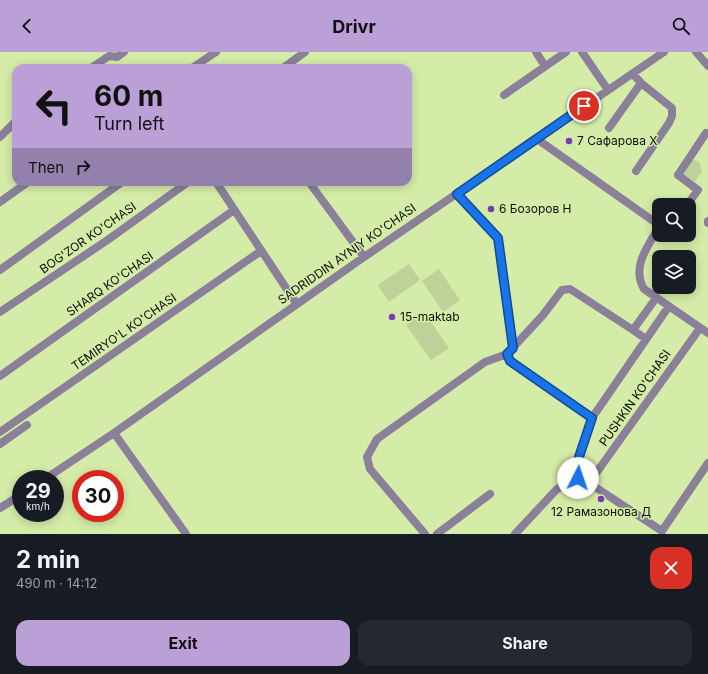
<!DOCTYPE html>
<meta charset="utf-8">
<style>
:root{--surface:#171b24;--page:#242831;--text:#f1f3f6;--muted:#9ea1a6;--accent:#baa0d7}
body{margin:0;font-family:Inter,sans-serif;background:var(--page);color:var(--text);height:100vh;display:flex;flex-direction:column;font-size:15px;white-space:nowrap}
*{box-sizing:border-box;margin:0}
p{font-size:13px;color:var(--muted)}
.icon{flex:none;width:22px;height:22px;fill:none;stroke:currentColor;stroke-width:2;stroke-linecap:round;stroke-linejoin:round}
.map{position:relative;height:482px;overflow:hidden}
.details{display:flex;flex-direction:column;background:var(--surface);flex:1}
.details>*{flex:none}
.top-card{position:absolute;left:12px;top:12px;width:400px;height:122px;border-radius:12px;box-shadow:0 2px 10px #0003;background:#baa0d7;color:#111;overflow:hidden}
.buttons{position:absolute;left:652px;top:146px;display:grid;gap:8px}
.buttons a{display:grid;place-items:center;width:44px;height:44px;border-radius:8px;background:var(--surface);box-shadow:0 2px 10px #0003;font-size:20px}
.speed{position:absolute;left:12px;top:418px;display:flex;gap:8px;font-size:20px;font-weight:700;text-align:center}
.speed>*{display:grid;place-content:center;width:52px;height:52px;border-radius:50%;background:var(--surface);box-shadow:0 2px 10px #0003;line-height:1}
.speed small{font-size:10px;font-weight:400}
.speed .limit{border:6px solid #d22;background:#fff;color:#111}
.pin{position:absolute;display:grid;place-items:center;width:34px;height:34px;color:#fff;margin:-17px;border:2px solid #fff;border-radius:50%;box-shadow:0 1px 4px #0007}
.me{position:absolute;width:44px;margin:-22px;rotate:4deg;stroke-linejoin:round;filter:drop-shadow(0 0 3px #0008)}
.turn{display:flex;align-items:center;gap:14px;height:84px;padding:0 16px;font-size:18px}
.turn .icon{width:52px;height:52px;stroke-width:2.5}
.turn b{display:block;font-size:28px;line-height:34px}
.then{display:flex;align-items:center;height:38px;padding:0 16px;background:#0003;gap:8px;font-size:15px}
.round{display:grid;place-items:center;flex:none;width:42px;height:42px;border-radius:12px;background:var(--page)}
.summary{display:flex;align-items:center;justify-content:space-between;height:68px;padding:0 16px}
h1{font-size:24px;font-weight:700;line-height:30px}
.cta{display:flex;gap:8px;margin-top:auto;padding:8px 16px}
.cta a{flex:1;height:46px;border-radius:12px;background:var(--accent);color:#111;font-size:16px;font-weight:700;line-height:46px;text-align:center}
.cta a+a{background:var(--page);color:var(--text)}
header{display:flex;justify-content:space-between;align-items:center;height:52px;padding:0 16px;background:var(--accent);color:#111;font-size:18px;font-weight:700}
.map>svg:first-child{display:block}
</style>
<header><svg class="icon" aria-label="back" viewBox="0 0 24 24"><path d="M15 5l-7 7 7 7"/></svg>Drivr<svg class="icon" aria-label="search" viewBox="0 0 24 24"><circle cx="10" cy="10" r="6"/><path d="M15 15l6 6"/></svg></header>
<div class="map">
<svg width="708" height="482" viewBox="0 0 708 482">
<rect width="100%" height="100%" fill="#d5eca8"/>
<path fill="#bed199" d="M693 107 699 110 702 119 695 130 684 122Z
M409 212 420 228 389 250 378 233Z
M439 217 460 248 443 260 422 229Z
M424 260 449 296 431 308 406 273Z"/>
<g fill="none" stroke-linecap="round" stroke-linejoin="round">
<path stroke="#8b809a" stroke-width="8" d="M536 0 545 14
M582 0 608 38
M696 0 708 14
M91 16 109 4 117 5 124 0
M192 16 216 0
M283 16 305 0
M633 22 641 31 672 56V64L669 71 636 119
M504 43 566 0
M609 76 641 31
M0 85 16 69
M537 87 659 173
M216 130 296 251
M309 130 364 205
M457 142 498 186 513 296
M0 150 28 130
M687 153 698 138 678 123 706 81
M708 169V171
M659 175C648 194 631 215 644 237L708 281
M0 218 122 130
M0 260 109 187 188 130
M633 278 646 287
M507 302 510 309 592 366
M0 324 234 158
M0 380 261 199
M114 381 186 482
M0 392 27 373
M578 426 577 411 592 366 669 254
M578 426 589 431 662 479 708 411
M45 427 114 381 364 205 664 0
M589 431 700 276
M0 456 21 443
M425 482 370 417 367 405 377 387 485 310 507 302 543 263 562 238 570 237 633 278 656 246
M437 482 490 442
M515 482 557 437 578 426"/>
</g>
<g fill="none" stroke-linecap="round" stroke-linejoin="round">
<defs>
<path id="route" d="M578 426 577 411 592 366 510 309 507 302 513 296 498 186 457 142 584 54"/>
</defs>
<use href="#route" stroke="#114b97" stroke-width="10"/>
<use href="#route" stroke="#1a73e8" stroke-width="7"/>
</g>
<g fill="#773bb1" stroke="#d5eca8" stroke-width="1.5">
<circle cx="569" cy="89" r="4"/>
<circle cx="491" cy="157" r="4"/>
<circle cx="392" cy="265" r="4"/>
<circle cx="601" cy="447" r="4"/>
</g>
<g text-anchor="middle" stroke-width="3" stroke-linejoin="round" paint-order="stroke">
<g font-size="12" fill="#0a1100" stroke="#d5eca8" text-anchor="start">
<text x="577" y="93">7 Сафарова Х</text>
<text x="499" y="161">6 Бозоров Н</text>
<text x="400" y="269">15-maktab</text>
<text x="601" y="464" text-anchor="middle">12 Рамазонова Д</text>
</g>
<g font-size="12" fill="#0a1100" stroke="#d5eca8">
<text transform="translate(88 186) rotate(-35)" y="4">BOG'ZOR KO'CHASI</text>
<text transform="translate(347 202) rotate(-35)" y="4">SADRIDDIN AYNIY KO'CHASI</text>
<text transform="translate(110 232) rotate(-35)" y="4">SHARQ KO'CHASI</text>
<text transform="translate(124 280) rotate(-35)" y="4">TEMIRYO'L KO'CHASI</text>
<text transform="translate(635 346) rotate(-55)" y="4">PUSHKIN KO'CHASI</text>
</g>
</g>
</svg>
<div class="buttons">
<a><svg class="icon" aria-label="search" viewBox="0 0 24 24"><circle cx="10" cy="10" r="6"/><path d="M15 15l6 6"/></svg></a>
<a><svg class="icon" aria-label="layers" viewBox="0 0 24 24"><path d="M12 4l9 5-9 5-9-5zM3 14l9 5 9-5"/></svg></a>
</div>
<div class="speed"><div>29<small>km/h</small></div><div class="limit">30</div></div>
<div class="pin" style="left:584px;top:54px;background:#d93025"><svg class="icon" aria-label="arrive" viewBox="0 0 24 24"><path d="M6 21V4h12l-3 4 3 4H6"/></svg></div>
<svg class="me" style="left:578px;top:426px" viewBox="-20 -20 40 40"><circle r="19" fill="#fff"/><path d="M0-13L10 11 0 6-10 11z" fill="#1a73e8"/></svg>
<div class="top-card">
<div class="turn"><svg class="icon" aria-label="left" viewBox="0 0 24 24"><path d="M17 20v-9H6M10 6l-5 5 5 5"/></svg><div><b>60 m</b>Turn left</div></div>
<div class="then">Then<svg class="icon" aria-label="right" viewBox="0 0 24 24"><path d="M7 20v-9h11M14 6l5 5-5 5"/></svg></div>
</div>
</div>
<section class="details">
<div class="summary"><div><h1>2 min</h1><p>490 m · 14:12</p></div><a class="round" style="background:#d93025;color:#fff"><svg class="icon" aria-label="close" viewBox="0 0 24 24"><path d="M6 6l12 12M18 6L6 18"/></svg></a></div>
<div class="cta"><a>Exit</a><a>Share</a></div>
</section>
